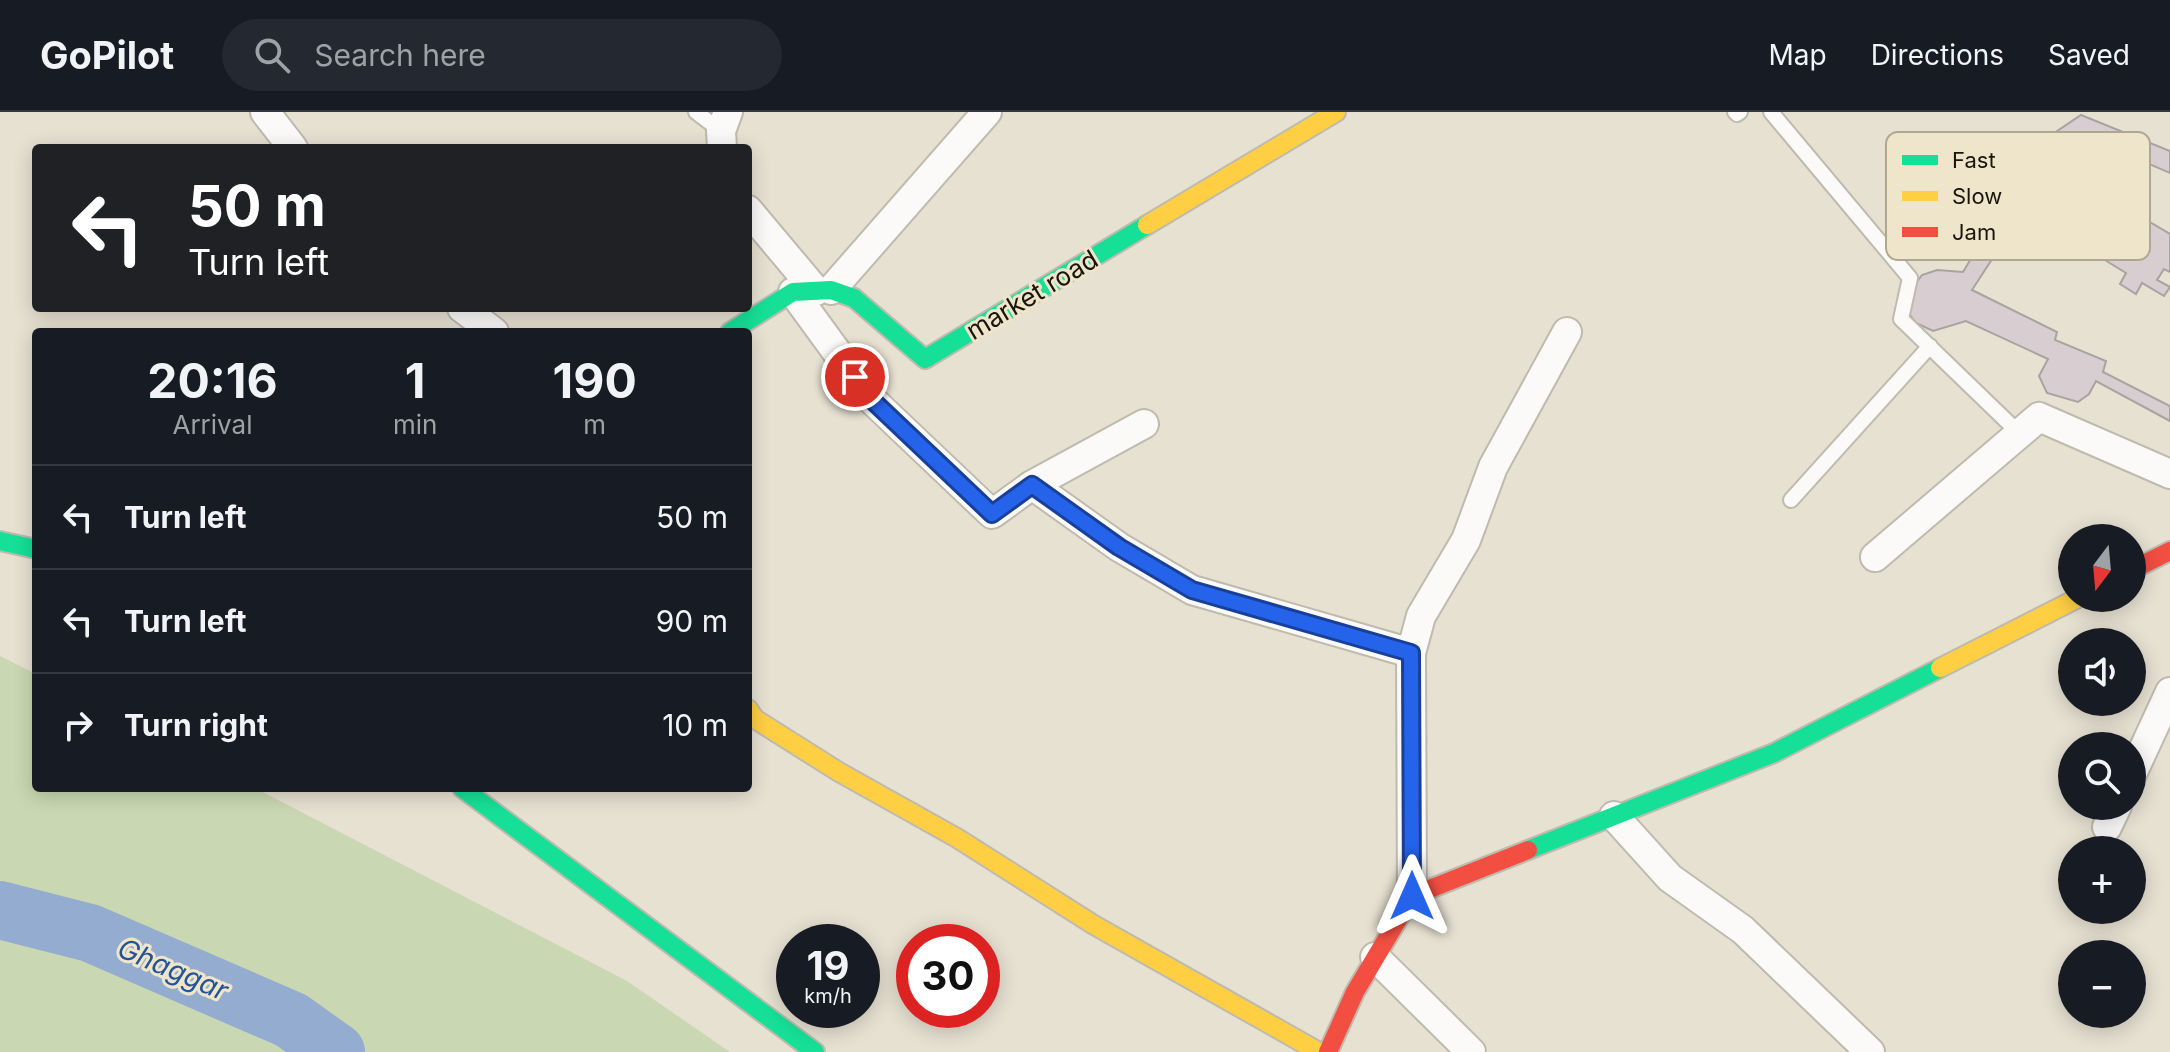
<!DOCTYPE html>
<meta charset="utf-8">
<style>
:root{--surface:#171b24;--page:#242831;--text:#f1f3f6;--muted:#9ea1a6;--line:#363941}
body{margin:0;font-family:Inter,sans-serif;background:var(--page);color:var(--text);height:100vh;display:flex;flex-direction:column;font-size:30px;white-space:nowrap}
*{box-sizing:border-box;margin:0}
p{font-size:26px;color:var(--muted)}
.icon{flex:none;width:44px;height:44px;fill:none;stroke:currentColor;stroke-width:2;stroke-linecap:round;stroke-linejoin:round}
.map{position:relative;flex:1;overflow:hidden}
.side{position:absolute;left:32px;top:216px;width:720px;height:464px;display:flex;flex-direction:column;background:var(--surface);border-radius:8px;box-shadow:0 4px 20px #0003}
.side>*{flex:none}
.hud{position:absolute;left:32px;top:32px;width:720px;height:168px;border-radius:8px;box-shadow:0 4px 20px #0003;background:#202124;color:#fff;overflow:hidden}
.needle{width:52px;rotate:196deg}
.buttons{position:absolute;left:2058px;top:412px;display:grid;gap:16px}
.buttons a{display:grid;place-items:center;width:88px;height:88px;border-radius:50%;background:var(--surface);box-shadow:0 4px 20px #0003;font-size:40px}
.speed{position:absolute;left:776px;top:812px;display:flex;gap:16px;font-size:40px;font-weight:700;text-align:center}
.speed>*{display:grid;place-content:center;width:104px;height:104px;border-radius:50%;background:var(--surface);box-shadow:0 4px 20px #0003;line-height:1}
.speed small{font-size:20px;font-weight:400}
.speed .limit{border:12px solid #d22;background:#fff;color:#111}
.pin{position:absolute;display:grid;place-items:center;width:68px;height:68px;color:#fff;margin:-34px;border:4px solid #fff;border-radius:50%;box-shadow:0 2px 8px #0007}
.me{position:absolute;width:88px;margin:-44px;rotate:0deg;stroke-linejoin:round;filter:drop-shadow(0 0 6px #0008)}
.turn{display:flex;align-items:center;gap:28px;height:168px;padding:0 24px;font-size:36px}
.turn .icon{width:104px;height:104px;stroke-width:2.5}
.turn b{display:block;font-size:56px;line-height:68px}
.eta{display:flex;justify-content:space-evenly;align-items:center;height:136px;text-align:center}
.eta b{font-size:48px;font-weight:700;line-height:56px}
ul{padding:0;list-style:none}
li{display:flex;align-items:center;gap:24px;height:104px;padding:0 24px;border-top:2px solid var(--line)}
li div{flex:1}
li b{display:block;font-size:30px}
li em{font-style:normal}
header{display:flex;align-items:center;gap:48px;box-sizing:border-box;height:112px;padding:0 40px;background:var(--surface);border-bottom:2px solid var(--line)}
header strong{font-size:38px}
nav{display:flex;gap:44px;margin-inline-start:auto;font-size:28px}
.search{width:560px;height:72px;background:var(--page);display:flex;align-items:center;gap:20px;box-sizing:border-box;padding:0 28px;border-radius:44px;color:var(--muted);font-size:30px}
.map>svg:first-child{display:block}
</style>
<header>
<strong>GoPilot</strong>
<div class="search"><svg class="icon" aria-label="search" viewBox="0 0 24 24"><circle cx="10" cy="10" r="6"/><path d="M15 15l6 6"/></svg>Search here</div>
<nav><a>Map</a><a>Directions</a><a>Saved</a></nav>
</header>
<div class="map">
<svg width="2170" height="940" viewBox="0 0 2170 940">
<rect width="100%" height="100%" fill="#e7e1d2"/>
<path fill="#c9d8b2" d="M0 544 36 562V676H255L627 869 730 940H0Z"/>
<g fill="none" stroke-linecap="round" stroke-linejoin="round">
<path stroke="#93accf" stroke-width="58" d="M0 798 90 821 291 908 336 940"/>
</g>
<path fill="#d8cdd1" stroke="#a8a3a0" stroke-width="2" d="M2081 3 2170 39V61L2082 23 2016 147 1998 138 1972 178 2057 220 2055 228 2106 249 2103 260 2170 294V309L2096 269 2089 282 2078 290 2047 281 2039 264 2048 247 1966 209 1933 219 1916 211 1907 199 1911 178 1922 163 1937 158 1963 160 2041 30Z
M2126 96 2170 122V160L2164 157 2157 168 2170 175 2164 184 2142 171 2136 182 2120 172 2126 161 2100 145 2110 128 2116 132 2122 122 2114 117Z"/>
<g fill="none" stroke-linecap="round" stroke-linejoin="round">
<defs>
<path id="lane" d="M696 0 721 19
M1735 0 1737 2 1740 0
M1771 0 1910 166 1901 207 2020 322
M1791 388 1930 234"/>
<path id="street" d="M265 0 293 36
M722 36 721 19 728 0
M748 98 816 179
M831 178 987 0
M793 180 871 287 992 402 1032 373 1144 312
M462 196 494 220
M1032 373 1119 435 1192 478 1411 541
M1875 445 2039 305 2170 362
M2132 662 2170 580
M1614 704 1670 766 1743 818 1870 940
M2107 715 2117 694
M1412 784 1411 541 1421 504 1466 428 1493 355 1567 220
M1375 845 1471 940"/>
<path id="fast" d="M730 220 793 180 831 178 854 186 925 247 1147 113
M0 429 36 437
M462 676 815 940
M1528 738 1774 641 1940 556"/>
<path id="slow" d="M1147 113 1336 0
M1940 556 2078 486
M748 597 755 607 839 660 957 726 1094 813 1319 940"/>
<path id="jam" d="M2132 458 2170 439
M1328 940 1355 880 1412 784 1528 738"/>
</defs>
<use href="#lane" stroke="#bfbaae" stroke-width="18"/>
<use href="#street" stroke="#bfbaae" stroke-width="32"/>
<use href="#fast" stroke="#bfbaae" stroke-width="22"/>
<use href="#slow" stroke="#bfbaae" stroke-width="22"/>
<use href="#jam" stroke="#bfbaae" stroke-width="22"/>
<use href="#lane" stroke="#fbfaf8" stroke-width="14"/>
<use href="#street" stroke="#fbfaf8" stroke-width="28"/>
<use href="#fast" stroke="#16e098" stroke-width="18"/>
<use href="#slow" stroke="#ffcf43" stroke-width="18"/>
<use href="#jam" stroke="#f24e42" stroke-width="18"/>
</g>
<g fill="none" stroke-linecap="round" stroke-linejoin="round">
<defs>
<path id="route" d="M855 265 871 287 992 402 1032 373 1119 435 1192 478 1411 541 1412 784"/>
</defs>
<use href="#route" stroke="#184099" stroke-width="20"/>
<use href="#route" stroke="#2563eb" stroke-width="14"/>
</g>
<g text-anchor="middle" stroke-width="6" stroke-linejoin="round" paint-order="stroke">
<g font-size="26" fill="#19150c" stroke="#efe5ca">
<text transform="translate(1032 183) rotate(-31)" y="9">market road</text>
</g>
<g font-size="28" font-style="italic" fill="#235398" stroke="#efe5ca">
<text transform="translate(173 857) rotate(23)" y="10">Ghaggar</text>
</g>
</g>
<rect x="1886" y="20" width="264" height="128" rx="12" fill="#efe5ca" stroke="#afa791" stroke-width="2"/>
<rect x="1902" y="43" width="36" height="10" fill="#16e098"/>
<rect x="1902" y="79" width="36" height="10" fill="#ffcf43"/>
<rect x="1902" y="115" width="36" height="10" fill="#f24e42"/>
<g font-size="22" fill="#19150c">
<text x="1952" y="56">Fast</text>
<text x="1952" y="92">Slow</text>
<text x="1952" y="128">Jam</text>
</g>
</svg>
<div class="buttons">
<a><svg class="needle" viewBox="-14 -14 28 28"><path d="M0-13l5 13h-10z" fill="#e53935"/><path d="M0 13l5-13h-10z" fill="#9ea1a6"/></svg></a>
<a><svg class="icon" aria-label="sound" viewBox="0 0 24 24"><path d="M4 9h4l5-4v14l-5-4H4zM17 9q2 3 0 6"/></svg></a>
<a><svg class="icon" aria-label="search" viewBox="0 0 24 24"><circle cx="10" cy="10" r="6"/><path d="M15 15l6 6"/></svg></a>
<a>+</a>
<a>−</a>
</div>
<div class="speed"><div>19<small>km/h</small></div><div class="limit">30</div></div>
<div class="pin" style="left:855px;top:265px;background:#d93025"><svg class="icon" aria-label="arrive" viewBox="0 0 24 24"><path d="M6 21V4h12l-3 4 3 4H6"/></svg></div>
<svg class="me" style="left:1412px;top:784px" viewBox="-20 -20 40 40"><path d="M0-17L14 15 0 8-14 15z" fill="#2563eb" stroke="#fff" stroke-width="4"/></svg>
<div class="hud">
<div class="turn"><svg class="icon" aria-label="left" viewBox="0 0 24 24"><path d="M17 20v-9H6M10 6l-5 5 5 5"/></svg><div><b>50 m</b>Turn left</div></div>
</div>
<section class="side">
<div class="eta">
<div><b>20:16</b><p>Arrival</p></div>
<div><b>1</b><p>min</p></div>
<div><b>190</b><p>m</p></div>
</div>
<ul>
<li><svg class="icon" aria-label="left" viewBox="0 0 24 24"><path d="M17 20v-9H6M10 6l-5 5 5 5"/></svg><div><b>Turn left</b></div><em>50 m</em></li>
<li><svg class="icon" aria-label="left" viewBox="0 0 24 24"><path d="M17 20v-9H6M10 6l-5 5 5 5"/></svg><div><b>Turn left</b></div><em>90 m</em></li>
<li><svg class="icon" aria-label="right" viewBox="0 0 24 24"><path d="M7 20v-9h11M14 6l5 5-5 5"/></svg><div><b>Turn right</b></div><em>10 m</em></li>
</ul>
</section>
</div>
